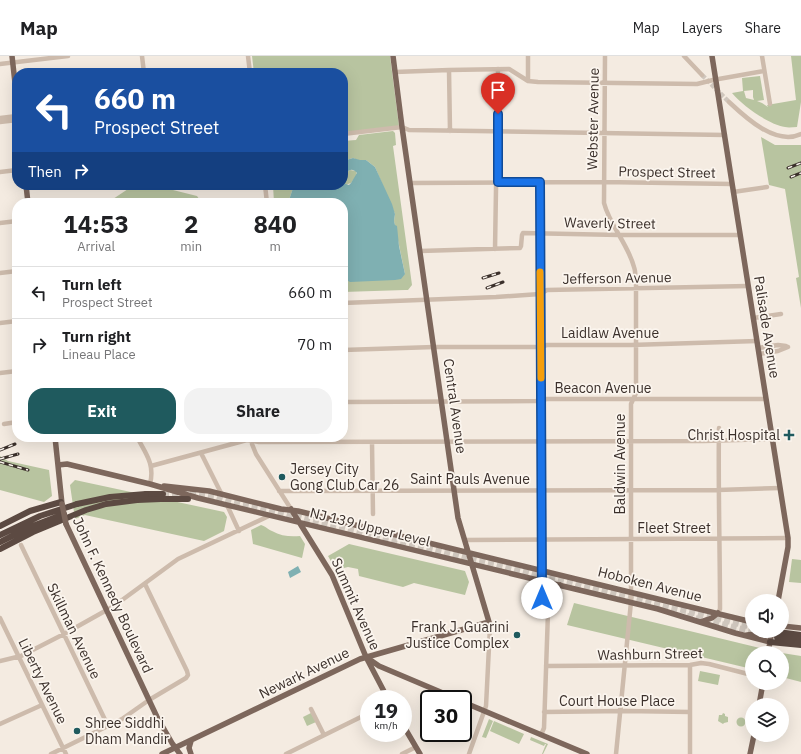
<!DOCTYPE html>
<style>
:root{--surface:#fff;--page:#f2f2f2;--text:#202124;--muted:#757577;--line:#e0e0e0;--accent:#1f5a5e}
body{margin:0;font-family:"IBM Plex Sans",sans-serif;background:var(--page);color:var(--text);height:100vh;display:flex;flex-direction:column;font-size:15px;white-space:nowrap}
*{box-sizing:border-box;margin:0}
p{font-size:13px;color:var(--muted)}
.icon{flex:none;width:22px;height:22px;fill:none;stroke:currentColor;stroke-width:2;stroke-linecap:round;stroke-linejoin:round}
.map{position:relative;flex:1;overflow:hidden}
.sheet{position:absolute;left:12px;top:142px;width:336px;height:244px;display:flex;flex-direction:column;background:var(--surface);border-radius:16px;box-shadow:0 4px 16px #0002}
.sheet>*{flex:none}
.top-card{position:absolute;left:12px;top:12px;width:336px;height:122px;border-radius:16px;box-shadow:0 4px 16px #0002;background:#1a4fa0;color:#fff;overflow:hidden}
.buttons{position:absolute;left:745px;top:538px;display:grid;gap:8px}
.buttons a{display:grid;place-items:center;width:44px;height:44px;border-radius:50%;background:var(--surface);box-shadow:0 4px 16px #0002;font-size:20px}
.speed{position:absolute;left:360px;top:634px;display:flex;gap:8px;font-size:20px;font-weight:700;text-align:center}
.speed>*{display:grid;place-content:center;width:52px;height:52px;border-radius:50%;background:var(--surface);box-shadow:0 4px 16px #0002;line-height:1}
.speed small{font-size:10px;font-weight:400}
.speed .limit{border:2px solid #111;border-radius:6px;background:#fff;color:#111}
.pin{position:absolute;display:grid;place-items:center;width:34px;height:34px;color:#fff;margin:-41px -17px;border-radius:50% 50% 50% 0;rotate:-45deg;box-shadow:0 0 4px #0007}
.pin .icon{rotate:45deg}
.me{position:absolute;width:44px;margin:-22px;rotate:0deg;stroke-linejoin:round;filter:drop-shadow(0 0 3px #0008)}
.turn{display:flex;align-items:center;gap:14px;height:84px;padding:0 16px;font-size:18px}
.turn .icon{width:52px;height:52px;stroke-width:2.5}
.turn b{display:block;font-size:28px;line-height:34px}
.then{display:flex;align-items:center;height:38px;padding:0 16px;background:#0003;gap:8px;font-size:15px}
.eta{display:flex;justify-content:space-evenly;align-items:center;height:68px;text-align:center}
.eta b{font-size:24px;font-weight:800;line-height:28px}
.primary-button{display:flex;gap:8px;margin-top:auto;padding:8px 16px}
.primary-button a{flex:1;height:46px;border-radius:16px;background:var(--accent);color:#fff;font-size:16px;font-weight:800;line-height:46px;text-align:center}
.primary-button a+a{background:var(--page);color:var(--text)}
ul{padding:0;list-style:none}
li{display:flex;align-items:center;gap:12px;height:52px;padding:0 16px;border-top:1px solid var(--line)}
li div{flex:1}
li b{display:block;font-size:15px}
li em{font-style:normal}
header{display:flex;align-items:center;gap:24px;box-sizing:border-box;height:56px;padding:0 20px;background:var(--surface);border-bottom:1px solid var(--line)}
header strong{font-size:19px}
nav{display:flex;gap:22px;margin-inline-start:auto;font-size:14px}
.map>svg:first-child{display:block}
</style>
<header>
<strong>Map</strong>
<nav><a>Map</a><a>Layers</a><a>Share</a></nav>
</header>
<div class="map">
<svg width="801" height="698" viewBox="0 0 801 698">
<rect width="100%" height="100%" fill="#f4ebe1"/>
<path fill="#b8c4a0" fill-rule="evenodd" d="M252 0H390L399 70 343 77V17H254Z
M791 0H801V46L797 71C793 71 789 72 785 71 768 68 743 50 732 37L743 35 742 22 760 20 764 44 757 45 762 47 768 51 767 49 796 44ZM753 34V41L754 44 746 42 744 35Z
M393 75 395 77 396 89 393 90 412 229 408 234H405L343 236V222L405 218 394 165 395 158 375 111 366 104 360 105 353 102 343 105V85L356 84 359 79Z
M761 81 775 89H801V252L796 222 799 221 785 133 769 129Z
M350 114 356 115 357 119 351 127 345 129 343 127C343 122 345 116 350 114Z
M134 129H154V132L161 131 197 140 202 147H107Z
M273 129H294L288 147H274Z
M0 400 8 405 49 414 52 440 44 446 0 434Z
M75 424 224 456 227 461 224 475 204 485 85 459 75 463 70 429Z
M261 469C267 471 267 473 272 475 281 480 290 481 300 480L305 488 302 502 253 488 251 474Z
M349 488 465 515 469 526 465 539 414 527 403 531 359 520 358 513 348 511 336 514 328 500Z
M792 503 801 504V527L789 526Z
M574 547 776 596 781 597H752V613L567 569Z
M782 597 801 600V626L782 621Z
M700 615 720 619 718 629 698 625Z
M311 657 316 666 307 670 303 661Z
M723 657 725 658V660L728 661V666L724 667 723 668 718 665 719 659H722Z
M736.5 666a4.5 4.5 0 1 1 9 0a4.5 4.5 0 1 1-9 0Z
M489 663 493 665 486 682 482 681Z
M494 665 524 678 519 688 490 675Z
M531 681 548 688 543 698H542L546 688H545L544 690 530 684Z"/>
<path fill="#7fb0b2" d="M353 102 360 104H366L375 111 392 148 395 158 394 165 395 169 397 170 399 190 405 218 401 223 395 224 350 226 343 222V147H288L294 129H343V127L349 129 351 127 357 117C351 110 346 116 343 122V105Z
M298 510 301 516 290 522 288 516Z"/>
<g fill="none" stroke-linecap="round" stroke-linejoin="round">
<path stroke="#cfc6bd" stroke-width="4.5" stroke-dasharray="4.5 2" stroke-linecap="butt" d="M702 19 729 46"/>
<path stroke="#cfc6bd" stroke-width="6" stroke-dasharray="6 3" stroke-linecap="butt" d="M163 438H191L216 441 752 571
M687 560 776 581"/>
<path stroke="#cdbbac" stroke-width="4.5" d="M142 0 144 17
M248 0 250 17
M528 0V25
M605 0 604 147C610 170 628 188 634 211 636 216 635 222 636 227V337L631 348V546L616 698
M684 0 702 19
M762 0 770 48
M0 8 68 0
M449 14 450 75
M395 16 449 14 509 13 528 25 538 26 697 28 713 24 764 15
M729 46C746 62 776 90 801 78
M0 62 17 60
M0 66 17 64
M343 78 402 71 409 74 725 79
M0 116 17 114
M540 126 542 434V540L548 556 544 672 541 679
M410 127 603 126 732 128
M265 129 267 147
M733 136 767 131
M0 167 17 165
M495 193 498 13
M420 195 520 192 521 190 522 179 523 177 619 179H740
M0 217 17 215
M343 247 496 241 540 238 547 234 748 230
M753 262 781 258
M0 267 17 265
M758 292 778 289 786 290
M343 294 434 291H540L547 289H631L757 285
M759 298 778 295 788 291
M0 317 17 315
M343 346 536 345 547 343H766
M4 368 17 366
M137 381C146 398 155 408 150 428
M252 381V388L256 398 291 453
M55 384 83 381
M372 386 373 458
M201 397 221 437
M151 410 247 384 259 386 704 385 772 383
M279 435 718 434 780 432
M227 449 239 475
M465 484 788 482
M21 489 108 670
M718 557 720 553C720 492 718 432 719 372
M0 562 66 698
M0 605 21 600 64 578 114 550 178 503 271 459
M546 610 690 609 701 607 709 608 752 619
M311 653 324 679
M544 656 625 655 690 656
M0 668 42 649
M51 698 122 663 149 644 186 622 188 619 187 615 145 528
M286 698 369 657
M402 698 416 691
M469 698 486 650 490 571 489 566
M690 698V609"/>
<path stroke="#7d675c" stroke-width="5.5" d="M12 0 17 45
M712 0 788 482V491L778 545
M26 129 28 147
M55 381 62 448
M58 409 67 408 150 428 198 442 658 553 735 577 770 586
M164 430 209 435 281 453 298 455 752 566
M291 453 332 519 366 601 388 643
M66 468 157 661 172 687 180 698
M544 546 551 534 560 529
M700 566 712 562 718 557
M782 570 801 572
M747 579 756 578 766 575
M768 597 772 575
M366 601 379 610 457 643
M463 646 587 698
M759 649 763 627
M403 669 420 698
M191 685 189 692 191 698
M162 698 360 603 489 566 458 462 402 71 393 0
M750 698 754 679"/>
<path stroke="#5c4a42" stroke-width="6" d="M146 438H163
M161 443H188
M0 470 30 455 61 446
M0 479 40 460 77 448
M0 486 30 471 64 458
M0 493 33 476 86 454 106 448 137 444
M778 576 801 579
M777 581 801 584
M770 586 801 589"/>
<defs>
<path id="rail" d="M788 112 801 107
M791 121 801 117
M483 222 499 217
M487 232 503 226
M0 394 15 388
M0 403 18 398
M0 406 28 414"/>
</defs>
<use href="#rail" stroke="#3b302b" stroke-width="3"/>
<use href="#rail" stroke="#fbf5ee" stroke-width="1.5" stroke-dasharray="4.5" stroke-linecap="butt"/>
<path stroke="#7d675c" stroke-width="5.5" d="M62 448 66 468"/>
<path stroke="#5c4a42" stroke-width="6" d="M137 444 161 443
M77 448 110 441 146 438"/>
</g>
<g fill="none" stroke-linecap="round" stroke-linejoin="round">
<defs>
<path id="route" d="M498 58V126H540L542 542"/>
</defs>
<use href="#route" stroke="#114b97" stroke-width="10"/>
<use href="#route" stroke="#1a73e8" stroke-width="7"/>
<path stroke="#f59e0b" stroke-width="7" d="M540 216 541 322"/>
</g>
<g fill="#1f5a5e" stroke="#fbf5ee" stroke-width="1.5">
<path d="M787 373h4v4h4v4h-4v4h-4v-4h-4v-4h4z"/>
<circle cx="282" cy="421" r="4"/>
<circle cx="517" cy="579" r="4"/>
<circle cx="77" cy="675" r="4"/>
</g>
<g text-anchor="middle" stroke-width="3.5" stroke-linejoin="round" paint-order="stroke">
<g font-size="14" fill="#3b302b" stroke="#fbf5ee">
<text transform="translate(593 63) rotate(-89)" y="5">Webster Avenue</text>
<text transform="translate(667 116) rotate(1)" y="5">Prospect Street</text>
<text transform="translate(610 167) rotate(1)" y="5">Waverly Street</text>
<text transform="translate(617 222) rotate(-1)" y="5">Jefferson Avenue</text>
<text transform="translate(767 271) rotate(81)" y="5">Palisade Avenue</text>
<text x="610" y="282">Laidlaw Avenue</text>
<text x="603" y="337">Beacon Avenue</text>
<text transform="translate(455 350) rotate(82)" y="5">Central Avenue</text>
<text transform="translate(620 408) rotate(-90)" y="5">Baldwin Avenue</text>
<text x="470" y="428">Saint Pauls Avenue</text>
<text transform="translate(370 471) rotate(14)" y="5">NJ 139 Upper Level</text>
<text x="674" y="477">Fleet Street</text>
<text transform="translate(650 528) rotate(14)" y="5">Hoboken Avenue</text>
<text transform="translate(113 539) rotate(65)" y="5">John F. Kennedy Boulevard</text>
<text transform="translate(356 548) rotate(66)" y="5">Summit Avenue</text>
<text transform="translate(74 575) rotate(64)" y="5">Skillman Avenue</text>
<text transform="translate(650 598) rotate(-1)" y="5">Washburn Street</text>
<text transform="translate(304 617) rotate(-26)" y="5">Newark Avenue</text>
<text transform="translate(43 625) rotate(64)" y="5">Liberty Avenue</text>
<text x="617" y="650">Court House Place</text>
</g>
<g font-size="14" fill="#3b302b" stroke="#fbf5ee" text-anchor="end">
<text x="780" y="384">Christ Hospital</text>
<text x="290" y="418" text-anchor="start">Jersey City<tspan x="290" dy="16">Gong Club Car 26</tspan></text>
<text x="509" y="576">Frank J. Guarini<tspan x="509" dy="16">Justice Complex</tspan></text>
<text x="85" y="672" text-anchor="start">Shree Siddhi<tspan x="85" dy="16">Dham Mandir</tspan></text>
</g>
</g>
</svg>
<div class="buttons">
<a><svg class="icon" aria-label="sound" viewBox="0 0 24 24"><path d="M4 9h4l5-4v14l-5-4H4zM17 9q2 3 0 6"/></svg></a>
<a><svg class="icon" aria-label="search" viewBox="0 0 24 24"><circle cx="10" cy="10" r="6"/><path d="M15 15l6 6"/></svg></a>
<a><svg class="icon" aria-label="layers" viewBox="0 0 24 24"><path d="M12 4l9 5-9 5-9-5zM3 14l9 5 9-5"/></svg></a>
</div>
<div class="speed"><div>19<small>km/h</small></div><div class="limit">30</div></div>
<div class="pin" style="left:498px;top:58px;background:#d93025"><svg class="icon" aria-label="arrive" viewBox="0 0 24 24"><path d="M6 21V4h12l-3 4 3 4H6"/></svg></div>
<svg class="me" style="left:542px;top:542px" viewBox="-20 -20 40 40"><circle r="19" fill="#fff"/><path d="M0-13L10 11 0 6-10 11z" fill="#1a73e8"/></svg>
<div class="top-card">
<div class="turn"><svg class="icon" aria-label="left" viewBox="0 0 24 24"><path d="M17 20v-9H6M10 6l-5 5 5 5"/></svg><div><b>660 m</b>Prospect Street</div></div>
<div class="then">Then<svg class="icon" aria-label="right" viewBox="0 0 24 24"><path d="M7 20v-9h11M14 6l5 5-5 5"/></svg></div>
</div>
<section class="sheet">
<div class="eta">
<div><b>14:53</b><p>Arrival</p></div>
<div><b>2</b><p>min</p></div>
<div><b>840</b><p>m</p></div>
</div>
<ul>
<li><svg class="icon" aria-label="left" viewBox="0 0 24 24"><path d="M17 20v-9H6M10 6l-5 5 5 5"/></svg><div><b>Turn left</b><p>Prospect Street</p></div><em>660 m</em></li>
<li><svg class="icon" aria-label="right" viewBox="0 0 24 24"><path d="M7 20v-9h11M14 6l5 5-5 5"/></svg><div><b>Turn right</b><p>Lineau Place</p></div><em>70 m</em></li>
</ul>
<div class="primary-button"><a>Exit</a><a>Share</a></div>
</section>
</div>
